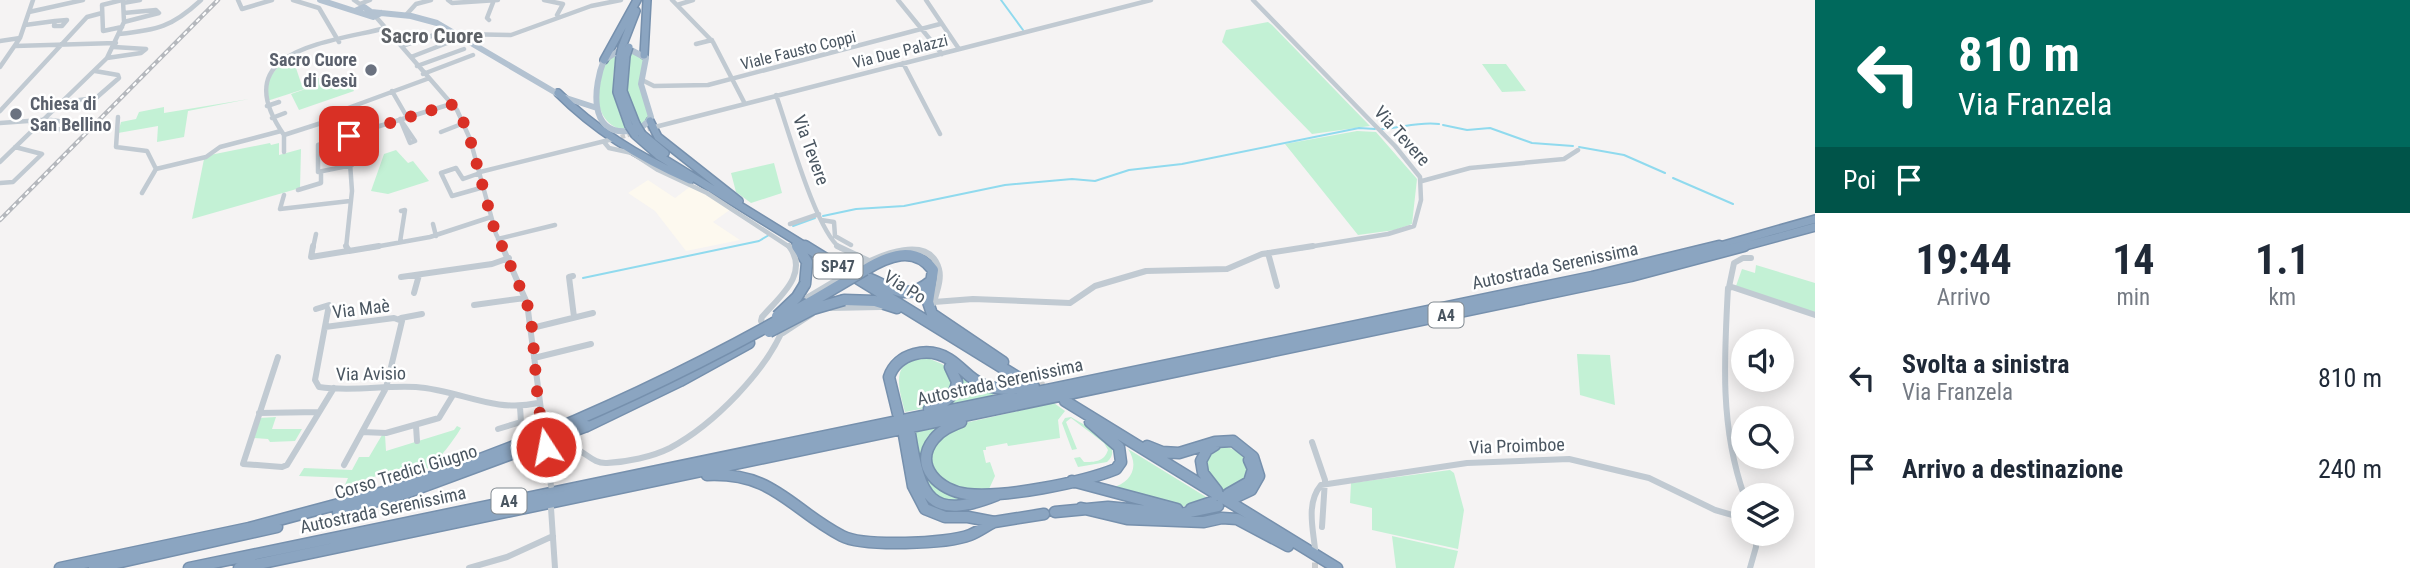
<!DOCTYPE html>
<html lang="it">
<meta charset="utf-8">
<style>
:root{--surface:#fff;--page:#f6f6f7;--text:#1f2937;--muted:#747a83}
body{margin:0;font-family:"Roboto Condensed",sans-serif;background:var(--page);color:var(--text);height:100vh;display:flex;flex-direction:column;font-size:26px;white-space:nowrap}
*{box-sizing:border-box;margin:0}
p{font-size:23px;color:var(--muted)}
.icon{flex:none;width:38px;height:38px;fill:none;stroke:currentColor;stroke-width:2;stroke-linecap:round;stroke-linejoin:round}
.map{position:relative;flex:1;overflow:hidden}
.side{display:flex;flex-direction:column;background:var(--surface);width:595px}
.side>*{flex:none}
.guide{background:#00695c;color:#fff;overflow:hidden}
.fabs{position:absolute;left:1731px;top:329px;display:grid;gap:14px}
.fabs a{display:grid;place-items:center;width:63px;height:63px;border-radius:50%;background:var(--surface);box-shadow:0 4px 18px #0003;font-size:35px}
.pin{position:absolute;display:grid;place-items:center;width:60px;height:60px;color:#fff;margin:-30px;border-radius:14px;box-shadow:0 4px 10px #0006}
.me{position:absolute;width:77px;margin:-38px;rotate:349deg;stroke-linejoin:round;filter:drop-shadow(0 0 5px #0008)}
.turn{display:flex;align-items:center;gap:24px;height:147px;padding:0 28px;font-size:32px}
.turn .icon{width:91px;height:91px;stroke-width:2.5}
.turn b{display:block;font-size:49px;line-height:60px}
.then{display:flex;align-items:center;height:66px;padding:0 28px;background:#0003;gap:14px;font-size:26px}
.eta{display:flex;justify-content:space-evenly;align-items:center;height:119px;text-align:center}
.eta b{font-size:42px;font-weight:700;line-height:49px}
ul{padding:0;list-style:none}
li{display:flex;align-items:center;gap:21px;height:91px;padding:0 28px}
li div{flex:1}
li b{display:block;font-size:26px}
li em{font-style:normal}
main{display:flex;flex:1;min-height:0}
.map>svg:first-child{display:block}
</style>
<main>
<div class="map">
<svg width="1815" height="568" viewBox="0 0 1815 568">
<rect width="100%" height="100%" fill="#f5f3f3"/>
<path fill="#fdf9ef" d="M648 180 675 198 691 186 731 209 713 222 740 240 686 251 655 211 628 193Z"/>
<path fill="#c3f1d5" d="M1268 22 1272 25 1370 126 1312 134 1222 42 1226 30Z
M630 51 644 60 639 85 649 117 640 127 626 93Z
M617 53C610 83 613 103 627 130 595 128 592 87 605 64 607 60 614 56 617 53Z
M292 56 301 83 329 75 332 81 346 76 354 91 299 110 291 94 323 83 267 101C263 78 276 68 292 56Z
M1482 64H1506L1526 91 1502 92Z
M249 99 188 111 184 137 157 142 158 126 118 133 121 122 136 119 139 112 164 107V113Z
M1357 131 1376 132 1417 179 1412 224 1395 230 1358 235 1285 144Z
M270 143 271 145 279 143V155L301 149 300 188 192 219 204 159 210 155Z
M396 150 408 163 413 161 429 181 388 194 371 191 384 154Z
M774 163 782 193 751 203 736 192 731 173Z
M1756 265 1815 283V314L1736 286 1742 269 1755 273Z
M1577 354 1610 355 1615 405 1580 395Z
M930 359 942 364 952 372 954 389 931 407 905 412C898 386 889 357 930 359Z
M956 371 992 391 994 396 946 405Z
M1054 403 1065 411 1058 420 1060 438 1008 446 1007 443 986 447V450H983L986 463 990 462 995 476 989 489C961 493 946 488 929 465L935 440 965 423Z
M276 417 272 429H302L295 441 270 442 268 439 253 438 260 418Z
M1071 417C1085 426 1127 444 1107 462L1078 467 1074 458 1080 457 1084 462C1095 462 1104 462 1108 450L1104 443 1071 418 1066 422 1077 449 1072 450 1062 423 1065 418Z
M457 426 461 428C456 437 438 461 430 467 421 473 413 468 403 469 384 472 363 481 344 487L348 478 299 476 304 468 352 470 359 457H369L382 435H385L386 451 454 430Z
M940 427 924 465 964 497 974 501 949 505 927 492 912 433Z
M1221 446C1240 449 1247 458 1250 476L1225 494 1205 474 1206 452Z
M1128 449 1211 500 1181 507 1111 488C1131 483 1140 467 1128 449Z
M1450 470 1454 473 1464 510 1458 549 1372 530V508L1350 503 1351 483Z
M1392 536 1458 551 1454 568H1396Z"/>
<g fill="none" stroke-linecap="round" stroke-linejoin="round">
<path stroke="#90daee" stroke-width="2" d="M1001 0 1023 30
M1443 125 1467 130 1490 128 1532 143 1573 146
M1382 129C1401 128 1420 121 1439 124
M1579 147 1624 155 1665 173
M1673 178 1733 204
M823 216 856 209 904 206 1005 185 1072 179 1095 181 1129 170 1182 164 1359 128 1375 129
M793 226 815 218
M583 278 759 241 769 235"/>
<path stroke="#caccce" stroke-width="4.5" stroke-dasharray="4.5 2.5" stroke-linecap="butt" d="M614 139 655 127"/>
<path stroke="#caccce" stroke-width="6" stroke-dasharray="6 2.5" stroke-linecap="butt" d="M1315 554V568"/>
<path stroke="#caccce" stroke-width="10" stroke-dasharray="10 5" stroke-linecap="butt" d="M1034 382 1051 392"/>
<defs>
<path id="highway-far1" d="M622 47 636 11
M644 55 647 0
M620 56 617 92 629 126
M626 56 623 91 636 124
M604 60 637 0
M558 93C595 130 642 159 690 180
M650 121 658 137 739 201
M642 134 665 153
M635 135 659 156 808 248
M796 244 798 248
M1713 248 1815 219
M1738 248 1815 227"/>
<path id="highway" d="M797 246 807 262 805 284
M805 246 1027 383
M865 270C888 256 914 245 933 270L928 302 932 314 1003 362
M862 276C890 285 904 304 931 281
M844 300 875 301 897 308
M1065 401 1337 568
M929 409C943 404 955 397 957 382L950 367
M898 414 889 377C897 353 928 346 949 359 962 367 970 380 984 385 1001 391 1018 389 1034 387
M961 422C951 426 941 430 934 439 912 466 940 491 967 494 1004 498 1081 483 1116 469L1121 462 1119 447 1090 422
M587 426 680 381 749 343
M910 434C920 497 930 522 997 495
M904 435 913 486 925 509 945 517H968L994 522 1044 514
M1215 445 1207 450 1201 461 1203 473 1217 491
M1147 446 1162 452 1179 453 1215 442 1233 441 1253 457 1259 476 1251 490 1232 499
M707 475C774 472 790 509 842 536 863 547 947 544 970 535 978 532 986 526 994 522
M1072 481 1177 509
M1228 494 1249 482 1253 469 1249 460
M1081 508 1127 519 1204 522 1222 518 1237 519 1288 546
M1191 509 1212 502
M338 512 406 493
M1055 512 1108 507 1180 514 1218 506
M60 568 249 528 406 486
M94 568 277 527
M189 568 1592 277 1719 246
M239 568 1631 276 1744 246"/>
</defs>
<use href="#highway-far1" stroke="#7690ad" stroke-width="10"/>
<use href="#highway" stroke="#7690ad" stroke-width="13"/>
<path stroke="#c1cad2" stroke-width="4.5" d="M122 0 102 5 103 31 122 27
M238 0 242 9 272 0
M293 0 319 8 339 42
M354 0 364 7
M448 0 452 3 498 0
M544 0 563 4 557 15 559 17
M672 0 713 42 744 102
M898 0 942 54
M926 0 959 49
M1253 0 1395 146 1420 177 1421 200 1414 226 1388 234 1302 248
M123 3 140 0
M360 4 370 0
M677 5 693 0
M29 12 83 0
M124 13 156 10 159 13 124 22
M406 15 416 4 431 0
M376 17 457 110 470 139 496 234 503 248
M67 20 62 26H54L55 21Z
M489 20 487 18 494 0
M25 25 55 21
M386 28C326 43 225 50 284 135L340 117V111L427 79
M119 34C157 30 172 27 201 0
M458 34 511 35 591 6 621 0
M0 41 20 38
M696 44 712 40
M15 46 116 43
M402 46 446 31
M411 57 460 38
M107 58 141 53 146 49 114 47
M903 63 940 134
M417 66 464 49
M0 67 20 38 33 0
M423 74 473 55
M642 80 654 86 708 85 940 24
M392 91 407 117
M776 95C788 128 815 229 840 248
M63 102 96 98 119 78 118 75 95 71
M267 106 279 102
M0 111 87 17 102 13
M118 117 116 147 147 151 156 169
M340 117 342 136
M272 118 285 113
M400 119 410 143 415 141
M400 119 415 141
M0 123 42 120
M655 127 1151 0
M33 130 63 129 72 123 44 119
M441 132 464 123
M284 135V152
M604 142 609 148 632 153 658 170 707 193 791 248
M0 162 107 58 124 22 123 0
M352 165 318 172V145L451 104
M156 169 206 157 220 147 281 131
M480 172 613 139
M480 173 463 179 456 168 441 173 452 196 484 187
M1422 181 1470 168 1564 159 1578 150
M0 183 13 182 42 154 15 147
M298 190 321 183V173
M142 193 156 169
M284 195 280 209 350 201
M821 220 834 222 835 236 851 245
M433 224 436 236
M790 224 819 214
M498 239 555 225
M400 242 405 210 401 211
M313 248 316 234
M346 248 352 191 348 135
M369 248 430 237 491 217"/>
<path stroke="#c1cad2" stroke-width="6" d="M313 246 311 257 348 251
M346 246 349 251 379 246
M502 246 527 303 551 486
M837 246 869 261
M1268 253 1277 286
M860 266C881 255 929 234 939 269 942 280 936 293 934 303
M573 276 569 277 574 317
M401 277 492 264 509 258
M1729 287 1734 263 1743 258H1751
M414 293 419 275
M934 302 973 299 1070 303 1095 286 1146 271 1227 269 1262 254 1313 246
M825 303 838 285V276L830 266
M474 305 525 298
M792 307 808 297
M830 308 880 307
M316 309 329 305 315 380 319 387C352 392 384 385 416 387 460 390 492 413 538 403
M401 318 422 314
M325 327 394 318 402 321 386 388 344 465
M532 328 593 313
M766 328 761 321 762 317C779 297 810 274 789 246
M783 333 812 314
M278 357 243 464 282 467 287 465 334 388
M534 358 591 344
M259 413 319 412
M416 426 417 441
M498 429 521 422 520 407
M362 432 386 433 439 418 453 395
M1312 442 1325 480 1322 527
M547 453C554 452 566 448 574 449 586 451 592 464 607 463 627 462 652 457 670 448 713 425 768 370 785 324
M1744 495C1720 427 1724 359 1728 288L1732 287 1815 315
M551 508 555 568
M1315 549C1313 528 1306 503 1321 485L1467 463 1569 459 1649 478 1715 510 1743 518
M469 568 507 557 553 536
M1750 568 1756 547V534"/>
<path stroke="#b3c2d1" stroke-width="6" d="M320 0 373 17 381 13
M355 11 364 7 371 12 411 16 437 23 563 97 597 108
M631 50 646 58 641 84 651 117C646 126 639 130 629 131 587 136 594 84 604 60L617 52Z"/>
<use href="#highway-far1" stroke="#8ba5c1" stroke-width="7"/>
<use href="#highway" stroke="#8ba5c1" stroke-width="10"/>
<defs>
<path id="rail" d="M0 220 218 0"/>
</defs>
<use href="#rail" stroke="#b5b8bd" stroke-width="4.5"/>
<use href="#rail" stroke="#fff" stroke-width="2" stroke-dasharray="4.5" stroke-linecap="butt"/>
<defs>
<path id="highway-bridge-far1" d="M620 56 622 47
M626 56 629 47
M636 124 642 134
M629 126 635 135"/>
<path id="highway-bridge" d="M777 316 797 297 805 284
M769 332 813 309 844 300
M406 486C568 431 719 359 865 270
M406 493 587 426"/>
</defs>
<use href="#highway-bridge-far1" stroke="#7690ad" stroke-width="10" stroke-linecap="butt"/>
<use href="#highway-bridge" stroke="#7690ad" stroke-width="13" stroke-linecap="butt"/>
<path stroke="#c1cad2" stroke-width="6" d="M808 297 860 266"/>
<use href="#highway-bridge-far1" stroke="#8ba5c1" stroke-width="7"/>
<use href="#highway-bridge" stroke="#8ba5c1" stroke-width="10"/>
</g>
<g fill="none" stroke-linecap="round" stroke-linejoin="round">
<path stroke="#d93025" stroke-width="12" stroke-dasharray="0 21.6" d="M349 136 451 104 461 116 470 139 494 228 527 303 532 328 538 403 546 447"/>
</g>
<g fill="#6b7280" stroke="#fff" stroke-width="2.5">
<circle cx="371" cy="70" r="7"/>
<circle cx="16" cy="114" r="7"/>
</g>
<g text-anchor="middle" stroke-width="5" stroke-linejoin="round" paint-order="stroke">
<g font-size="16" fill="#4a5661" stroke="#fff">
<text transform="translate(798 50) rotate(-14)" y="6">Viale Fausto Coppi</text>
<text transform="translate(900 51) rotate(-14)" y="6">Via Due Palazzi</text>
</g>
<g fill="#fff" stroke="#808990" stroke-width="2">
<rect x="813.5" y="253.5" width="49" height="25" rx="5"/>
<rect x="1428.5" y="302.5" width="35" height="25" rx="5"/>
<rect x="491.5" y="488.5" width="35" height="25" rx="5"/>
</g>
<g font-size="16" font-weight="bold" fill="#4a5661">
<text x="838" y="272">SP47</text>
<text x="1446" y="321">A4</text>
<text x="509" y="507">A4</text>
</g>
<g font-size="18" font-weight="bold" fill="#5b616d" stroke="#fff" text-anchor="end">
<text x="357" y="66">Sacro Cuore<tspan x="357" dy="21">di Gesù</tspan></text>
<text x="30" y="110" text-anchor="start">Chiesa di<tspan x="30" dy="21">San Bellino</tspan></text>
</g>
<g font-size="18" fill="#4a5661" stroke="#fff">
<text transform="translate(1402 136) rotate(48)" y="6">Via Tevere</text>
<text transform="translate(811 150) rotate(70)" y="6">Via Tevere</text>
<text transform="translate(1555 266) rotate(-12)" y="6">Autostrada Serenissima</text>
<text transform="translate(905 287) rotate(32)" y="6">Via Po</text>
<text transform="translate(361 309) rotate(-7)" y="6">Via Maè</text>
<text transform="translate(371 374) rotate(-1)" y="6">Via Avisio</text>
<text transform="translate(1000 382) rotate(-12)" y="6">Autostrada Serenissima</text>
<text transform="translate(1517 446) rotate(-2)" y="6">Via Proimboe</text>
<text transform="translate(406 472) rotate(-17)" y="6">Corso Tredici Giugno</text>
<text transform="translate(383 510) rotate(-12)" y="6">Autostrada Serenissima</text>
</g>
<g font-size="21" font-weight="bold" fill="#5f6368" stroke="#fff">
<text x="432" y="43">Sacro Cuore</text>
</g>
</g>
</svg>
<div class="fabs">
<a><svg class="icon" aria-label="sound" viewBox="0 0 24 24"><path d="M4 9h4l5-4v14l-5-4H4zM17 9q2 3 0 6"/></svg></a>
<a><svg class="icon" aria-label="search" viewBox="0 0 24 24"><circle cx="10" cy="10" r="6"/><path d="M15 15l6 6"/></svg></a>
<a><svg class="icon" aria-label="layers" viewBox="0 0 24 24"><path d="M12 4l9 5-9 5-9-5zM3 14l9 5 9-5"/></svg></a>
</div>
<div class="pin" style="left:349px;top:136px;background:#d93025"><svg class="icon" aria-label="arrive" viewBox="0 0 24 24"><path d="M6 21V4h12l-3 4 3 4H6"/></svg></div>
<svg class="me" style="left:546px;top:447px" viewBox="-20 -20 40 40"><circle r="17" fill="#d93025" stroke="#fff" stroke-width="3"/><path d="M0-11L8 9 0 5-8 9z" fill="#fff"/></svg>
</div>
<section class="side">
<div class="guide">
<div class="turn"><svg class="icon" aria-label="left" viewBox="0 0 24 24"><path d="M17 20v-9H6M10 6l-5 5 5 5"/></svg><div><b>810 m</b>Via Franzela</div></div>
<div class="then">Poi<svg class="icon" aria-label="arrive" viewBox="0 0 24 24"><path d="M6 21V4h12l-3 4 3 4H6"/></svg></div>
</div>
<div class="eta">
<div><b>19:44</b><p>Arrivo</p></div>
<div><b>14</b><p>min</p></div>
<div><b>1.1</b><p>km</p></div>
</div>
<ul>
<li><svg class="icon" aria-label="left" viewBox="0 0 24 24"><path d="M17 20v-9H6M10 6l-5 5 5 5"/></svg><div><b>Svolta a sinistra</b><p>Via Franzela</p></div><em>810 m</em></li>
<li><svg class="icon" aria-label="arrive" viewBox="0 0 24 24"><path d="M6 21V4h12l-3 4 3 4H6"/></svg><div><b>Arrivo a destinazione</b></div><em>240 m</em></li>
</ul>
</section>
</main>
